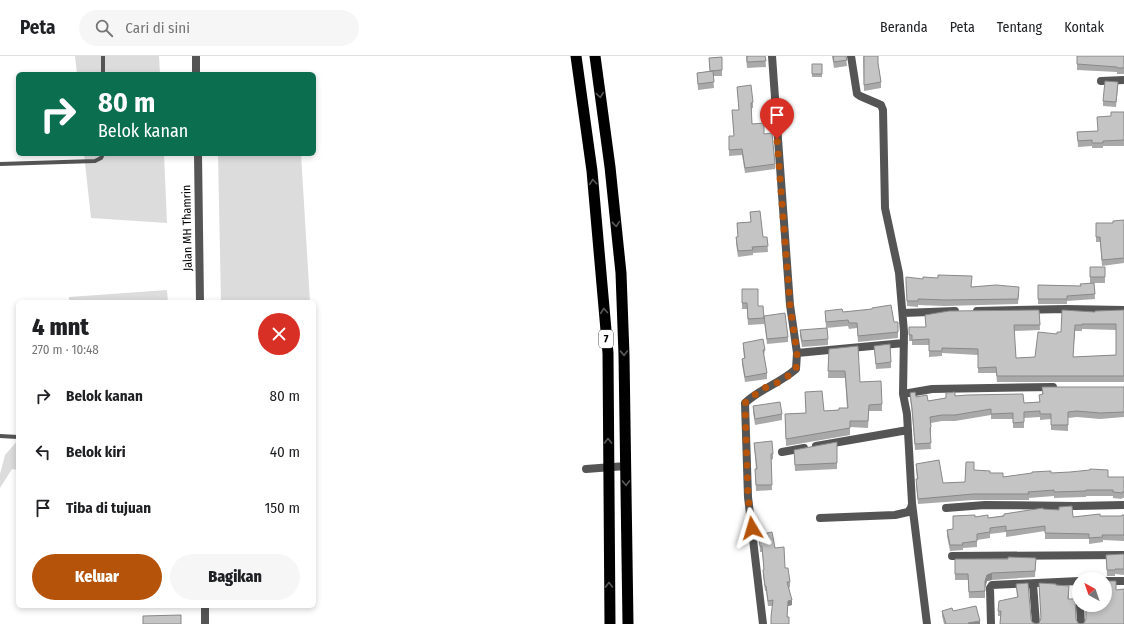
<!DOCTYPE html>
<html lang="id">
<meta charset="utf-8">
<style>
:root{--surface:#fff;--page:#f6f6f6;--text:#202124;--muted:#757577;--line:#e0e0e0;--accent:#b45309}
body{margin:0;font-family:"Fira Sans Condensed",sans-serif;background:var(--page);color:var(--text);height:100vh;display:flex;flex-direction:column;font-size:15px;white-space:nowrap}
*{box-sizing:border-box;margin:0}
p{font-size:13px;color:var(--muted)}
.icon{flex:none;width:22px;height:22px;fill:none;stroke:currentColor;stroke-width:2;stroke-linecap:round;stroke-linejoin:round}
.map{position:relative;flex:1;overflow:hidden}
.details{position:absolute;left:16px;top:244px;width:300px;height:308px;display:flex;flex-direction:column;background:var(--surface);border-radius:6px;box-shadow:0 2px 6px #0003}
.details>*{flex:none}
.banner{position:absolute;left:16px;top:16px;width:300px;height:84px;border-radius:6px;box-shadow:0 2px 6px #0003;background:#0b6e4f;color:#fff;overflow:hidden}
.needle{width:26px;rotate:320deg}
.buttons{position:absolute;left:1072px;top:516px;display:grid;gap:8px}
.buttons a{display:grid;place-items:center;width:40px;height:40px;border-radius:50%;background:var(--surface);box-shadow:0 2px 6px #0003;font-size:20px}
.pin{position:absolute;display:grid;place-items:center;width:34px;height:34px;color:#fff;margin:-41px -17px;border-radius:50% 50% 50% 0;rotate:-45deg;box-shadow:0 0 4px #0007}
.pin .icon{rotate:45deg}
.me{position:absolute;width:44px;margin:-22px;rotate:353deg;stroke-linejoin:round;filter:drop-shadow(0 0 3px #0008)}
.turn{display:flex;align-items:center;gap:14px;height:84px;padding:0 16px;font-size:18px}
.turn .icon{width:52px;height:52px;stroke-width:2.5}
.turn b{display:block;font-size:28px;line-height:34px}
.round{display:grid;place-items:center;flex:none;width:42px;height:42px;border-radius:21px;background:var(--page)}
.head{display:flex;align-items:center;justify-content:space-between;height:68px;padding:0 16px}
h1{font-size:24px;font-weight:800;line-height:30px}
.button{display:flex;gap:8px;margin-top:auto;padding:8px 16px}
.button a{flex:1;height:46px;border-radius:24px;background:var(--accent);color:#fff;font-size:16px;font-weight:800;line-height:46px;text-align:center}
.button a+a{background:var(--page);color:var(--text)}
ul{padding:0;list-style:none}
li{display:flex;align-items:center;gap:12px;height:56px;padding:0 16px}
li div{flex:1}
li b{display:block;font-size:15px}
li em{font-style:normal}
header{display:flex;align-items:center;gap:24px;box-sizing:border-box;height:56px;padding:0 20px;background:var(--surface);border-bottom:1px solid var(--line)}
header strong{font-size:19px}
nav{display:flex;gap:22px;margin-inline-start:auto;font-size:14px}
.search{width:280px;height:36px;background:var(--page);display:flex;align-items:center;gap:10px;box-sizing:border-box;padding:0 14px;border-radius:22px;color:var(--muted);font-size:15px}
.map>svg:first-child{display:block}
</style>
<header>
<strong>Peta</strong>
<div class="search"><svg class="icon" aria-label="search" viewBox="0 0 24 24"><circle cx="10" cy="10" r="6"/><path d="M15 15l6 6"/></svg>Cari di sini</div>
<nav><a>Beranda</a><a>Peta</a><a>Tentang</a><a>Kontak</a></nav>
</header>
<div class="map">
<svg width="1124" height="568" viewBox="0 0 1124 568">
<rect width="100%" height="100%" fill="#fff"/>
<path fill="#dcdcdc" d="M75 0H159L160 18H77Z
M84 98H164L167 167 91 162Z
M218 98H301L310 246H221Z
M167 234 168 246H69V241Z
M18 384V414L12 413 0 432V418L5 399Z"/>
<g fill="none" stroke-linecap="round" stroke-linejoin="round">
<path stroke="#555" stroke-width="4" d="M103 0V18
M0 108 95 105 101 102 103 98
M0 380 18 381"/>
<path stroke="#555" stroke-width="8" d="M196 0V18
M851 0 857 38 860 40 881 49 883 54 885 152 899 217 904 276 903 338 907 358 912 447 927 568
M1101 25 1124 24
M198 98 200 246
M977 255 1066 253 1124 254
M903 257 955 255
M797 297 904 287
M903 338 932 333 1053 331
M816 390 908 374
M782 396 804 392
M586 413 626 410
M946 452 985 449 1075 450 1124 449
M820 462 895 459 908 456 911 452 912 448
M952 500 1124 499
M1105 525H1124
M1033 528 1036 568
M1080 549 1081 568
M205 550V568
M763 568 748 441 745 347C761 332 779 328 796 313L797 297 790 249 772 0
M991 568 990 532 992 529 1079 525"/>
<path stroke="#000" stroke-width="11" d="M576 0 592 115 608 297 610 568
M595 0 610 111 621 217 624 299 628 568"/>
</g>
<path fill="#a9a9a9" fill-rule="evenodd" d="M746 0H765L766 11 747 12Z
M832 0H846L847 10 834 12Z
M863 0 878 7 881 26V32L864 35Z
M1077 0H1124V18H1117V16L1077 14Z
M722 1V20H713L714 32 698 34 697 17 710 15 709 2Z
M812 8H822V21H812Z
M737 31 753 46V52H752V68L764 78 775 108V113L745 117 742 99 729 100V86L734 80 732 54H739Z
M1118 32 1116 51 1103 50V45Z
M1124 56V90H1103V92H1092V90L1078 91 1077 76 1098 75 1111 60Z
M750 156 763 181H767L768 196 753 197V199L738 201 736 187V181H738L737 167 751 166Z
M1124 164V207L1102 210 1100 186H1096V167H1113Z
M1090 211H1105V227H1094L1095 243 1067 245V248H1038V229L1081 230 1090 227Z
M906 226 971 231 1019 237 1018 248 945 250 918 249V251L907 250Z
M742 233 758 250 764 262V268L748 269 747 253H742Z
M1039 254 1040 274 1014 275 1016 302 1035 301 1057 278 1095 256 1124 254V326H997L996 317H978V299L942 297V300L929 301V289H912V285H909V271H926L925 259ZM1082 273 1116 274V299L1073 301 1075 275H1082Z
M825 255 894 266H898V282L858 286 857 272 849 273 848 270 826 272Z
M764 260 788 281V286L767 288 764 265Z
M800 274 828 283V289L802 291 800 280Z
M743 287 765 294 764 299 767 317V323L745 326 742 308V303L744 302 743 292Z
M874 290 891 306V312L876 313Z
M829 293 860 326 882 348V355H869L868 372 850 371V379L786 390 785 358 806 357 805 336 824 355 839 354 847 352 845 322H828Z
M1042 331H1124V361L1100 363 1077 361 1068 362V375L1051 374V363L1040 364V361L1024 362V372H1013V363H991V359L955 365H942L931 367V377H930L931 393 915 394 912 358 910 342V337L916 341 928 345 955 340 1024 347 1039 346 1042 338Z
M753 350 782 358V364L755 369 753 356Z
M837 386V413L795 415 794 394Z
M754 387 773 398V403L771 404 772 434 756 435 755 413H756Z
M916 408 943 427 965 426 974 414 1003 421 1051 417 1108 421H1124V442H1122V443L1113 442V440H1086V441L1054 442V440L1029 442V444H973L918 448 916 429V423H917L916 414Z
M1043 453 1073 461 1100 460H1122L1124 459V485L1103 484V486L1089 488V483H1045V475L1006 481V476L990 478V482L977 484V491L963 492V494L950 495 947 480V474L953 473 975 461 988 462Z
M759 479 775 492 785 512 790 526V531L789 532 792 549 788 550 787 561 789 568 772 550H768L766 535H765L763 519V514H764L762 496H760Z
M1124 498V519L1115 518V520H1107L1106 499Z
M1036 502 1035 521 992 524 987 525 985 531V542H969L968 524H955V503H970Z
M1039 527 1056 529 1069 535V543L1076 563 1078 567 1081 568 1084 567 1086 563 1085 549H1105L1116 534 1124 568H1000V560H998V555L1017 541 1016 528 1032 566 1036 568 1039 567 1041 563Z
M942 555H953L980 568H944L942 560Z"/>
<path fill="#898989" d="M992 517V524L987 525 985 532V525L987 519Z
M792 544V549L788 550 787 566 788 545Z
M980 565V568H968V567Z"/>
<path fill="#c4c4c4" stroke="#898989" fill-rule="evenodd" d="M747 0H765L766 5 747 6Z
M833 0H846L847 4 834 6Z
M864 0H878V7L881 26 864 29Z
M1077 0H1124V12H1117V11L1077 8Z
M722 1V14L710 15 709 2Z
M812 8H822V18H812Z
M713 15 714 26 698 28 697 17Z
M1105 25 1118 26 1116 46 1103 45Z
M751 29 753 46 751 47 752 68 764 67V78L772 77 775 108 745 112 742 93 729 94V80H734L732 54H739L737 31Z
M1111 56H1124V84L1103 85V87H1092V84L1078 85 1077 76 1098 75 1097 61 1111 60Z
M760 155 763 181H767L768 190 752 191 753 194 738 195 736 181H738L737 167 751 166 750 156Z
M1124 164V202L1102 204 1100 181H1096V167H1113V165Z
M1090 211H1105V221H1090Z
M938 219 972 220 971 231 996 229 1019 231 1018 243 945 244 918 243V245H907L906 226V221L923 223V221L938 222Z
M1094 227 1095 238 1067 240V243H1038V229L1081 230 1080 228Z
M742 233H758V250H763L764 262 748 263 747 247H742Z
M891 249 894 266H898V276L858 280 857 267H849L848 264 826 266 825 255 842 253 843 256 872 253V252Z
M1039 254 1040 269H1014L1016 302 1035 301 1038 276 1057 278V276H1061L1062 254 1095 256V255L1124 254V320H997L996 311 978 312V293L942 292V295H929V283L912 284V279H909V271H926L925 259 949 255ZM1082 268H1116V299L1073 301 1075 269H1082Z
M785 257 788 281 767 283 764 260Z
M827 272 828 283 802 285 800 274Z
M763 283 765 294H763L767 317 745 321 742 303 745 302 743 287Z
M890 288 891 306 876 308 874 290Z
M858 290 860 326 881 325 882 348 869 349 868 365H850V372L786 383 785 358 806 357 805 336 822 335 824 355 839 354V352H848L845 315H828L829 293Z
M1042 331H1124V356L1100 357 1077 355 1068 356V369H1051V358H1040V355L1024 356V366L1013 367V357L991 358V353L955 359H942L930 361 931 371 930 372 931 387 915 388 912 352 910 337 915 336 916 341 927 339 928 345 946 342V337L955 336V340L967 339 1023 338 1024 347 1040 346 1039 339 1043 338Z
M780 346 782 358 755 363 753 350Z
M772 385 773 398H771L772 429H756L755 413H757L754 387Z
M837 386V407L795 409 794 394Z
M939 404 943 427 965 426 966 406H974V414L990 415V417H1003V421L1032 417V416L1051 415V417L1070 416 1090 414V413L1108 414V421H1124V436H1122V437L1113 436V434H1086V435L1054 436V434L1028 436 1029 438H973L918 443 916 423H918L916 408Z
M1072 450 1073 461 1100 458V460H1122V459H1124V479H1102L1103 481 1089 482V478L1045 477V470L1006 475V470L990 472V476L977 478V485L962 487 963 489H950L947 474 953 473V460L975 459V461L988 459V462L1004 460V458L1043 452V453L1059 454V451Z
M772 476 775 492 784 491 785 512H788L790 526H787L792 544 788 545 787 561H789V568H771V561L773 544 768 545 766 530H765L763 514H764L762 490H760L759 479Z
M1124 498V513H1115V514H1107L1106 499Z
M1008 501 1036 502 1035 515 992 517 987 519 985 525V535L969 536 968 518H955V503H1008Z
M1107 525H1116V534L1124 533V568H1000L1001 555H998L999 545 1018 541 1016 528 1028 527 1031 563 1032 566 1036 568 1039 567 1041 562 1039 527 1056 528V529L1069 530 1068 543H1075L1076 563 1078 567 1081 568 1084 567 1086 563V549H1105V528H1107Z
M976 550 980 565 968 567 969 568H946L942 555 952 552 953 555Z
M181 559V568H143V560Z"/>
<defs><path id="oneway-chevron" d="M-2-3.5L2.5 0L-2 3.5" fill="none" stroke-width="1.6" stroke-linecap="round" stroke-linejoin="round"/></defs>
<g stroke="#595959">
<use href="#oneway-chevron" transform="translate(600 39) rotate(82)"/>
<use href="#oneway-chevron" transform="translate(593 126) rotate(-95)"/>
<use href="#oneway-chevron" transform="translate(616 168) rotate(84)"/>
<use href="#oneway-chevron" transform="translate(604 255) rotate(-95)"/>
<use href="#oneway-chevron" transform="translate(624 297) rotate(88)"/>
<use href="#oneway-chevron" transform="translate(608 385) rotate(-90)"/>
<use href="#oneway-chevron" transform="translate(626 427) rotate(89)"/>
<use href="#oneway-chevron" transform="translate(609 529) rotate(-90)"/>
</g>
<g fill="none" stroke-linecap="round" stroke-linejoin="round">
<path stroke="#b45309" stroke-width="7" stroke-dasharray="0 12.6" d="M752 472 748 441 745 347 762 333 775 328 788 320 796 313 797 297 790 249 777 83"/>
</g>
<g text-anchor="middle" stroke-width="3" stroke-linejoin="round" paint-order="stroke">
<rect fill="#fff" stroke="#4c4c4c" stroke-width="1" x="599" y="274" width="14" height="18" rx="3"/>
<g font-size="11" font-weight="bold" fill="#000">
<text x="606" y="287">7</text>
</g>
<g font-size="12" fill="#000" stroke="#fff">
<text transform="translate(187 172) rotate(-91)" y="4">Jalan MH Thamrin</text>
</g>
</g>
</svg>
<div class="buttons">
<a><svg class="needle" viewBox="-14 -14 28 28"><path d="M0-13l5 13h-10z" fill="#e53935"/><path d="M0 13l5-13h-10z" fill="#757577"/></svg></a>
</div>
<div class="pin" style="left:777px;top:83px;background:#d93025"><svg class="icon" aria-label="arrive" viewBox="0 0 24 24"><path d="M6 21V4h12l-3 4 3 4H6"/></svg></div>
<svg class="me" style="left:752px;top:472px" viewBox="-20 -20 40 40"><path d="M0-17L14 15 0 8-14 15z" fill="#b45309" stroke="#fff" stroke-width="4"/></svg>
<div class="banner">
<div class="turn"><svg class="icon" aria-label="right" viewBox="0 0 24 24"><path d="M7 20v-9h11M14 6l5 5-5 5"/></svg><div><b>80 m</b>Belok kanan</div></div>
</div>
<section class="details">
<div class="head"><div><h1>4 mnt</h1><p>270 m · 10:48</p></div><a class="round" style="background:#d93025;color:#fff"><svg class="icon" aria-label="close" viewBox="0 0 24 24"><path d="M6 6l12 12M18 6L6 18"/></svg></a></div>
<ul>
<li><svg class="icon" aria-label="right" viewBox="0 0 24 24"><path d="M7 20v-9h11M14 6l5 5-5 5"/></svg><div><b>Belok kanan</b></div><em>80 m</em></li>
<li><svg class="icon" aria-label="left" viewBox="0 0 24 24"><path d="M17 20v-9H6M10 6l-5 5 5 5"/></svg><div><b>Belok kiri</b></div><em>40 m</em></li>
<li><svg class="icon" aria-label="arrive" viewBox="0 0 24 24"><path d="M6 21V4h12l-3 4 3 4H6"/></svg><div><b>Tiba di tujuan</b></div><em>150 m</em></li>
</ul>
<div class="button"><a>Keluar</a><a>Bagikan</a></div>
</section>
</div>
